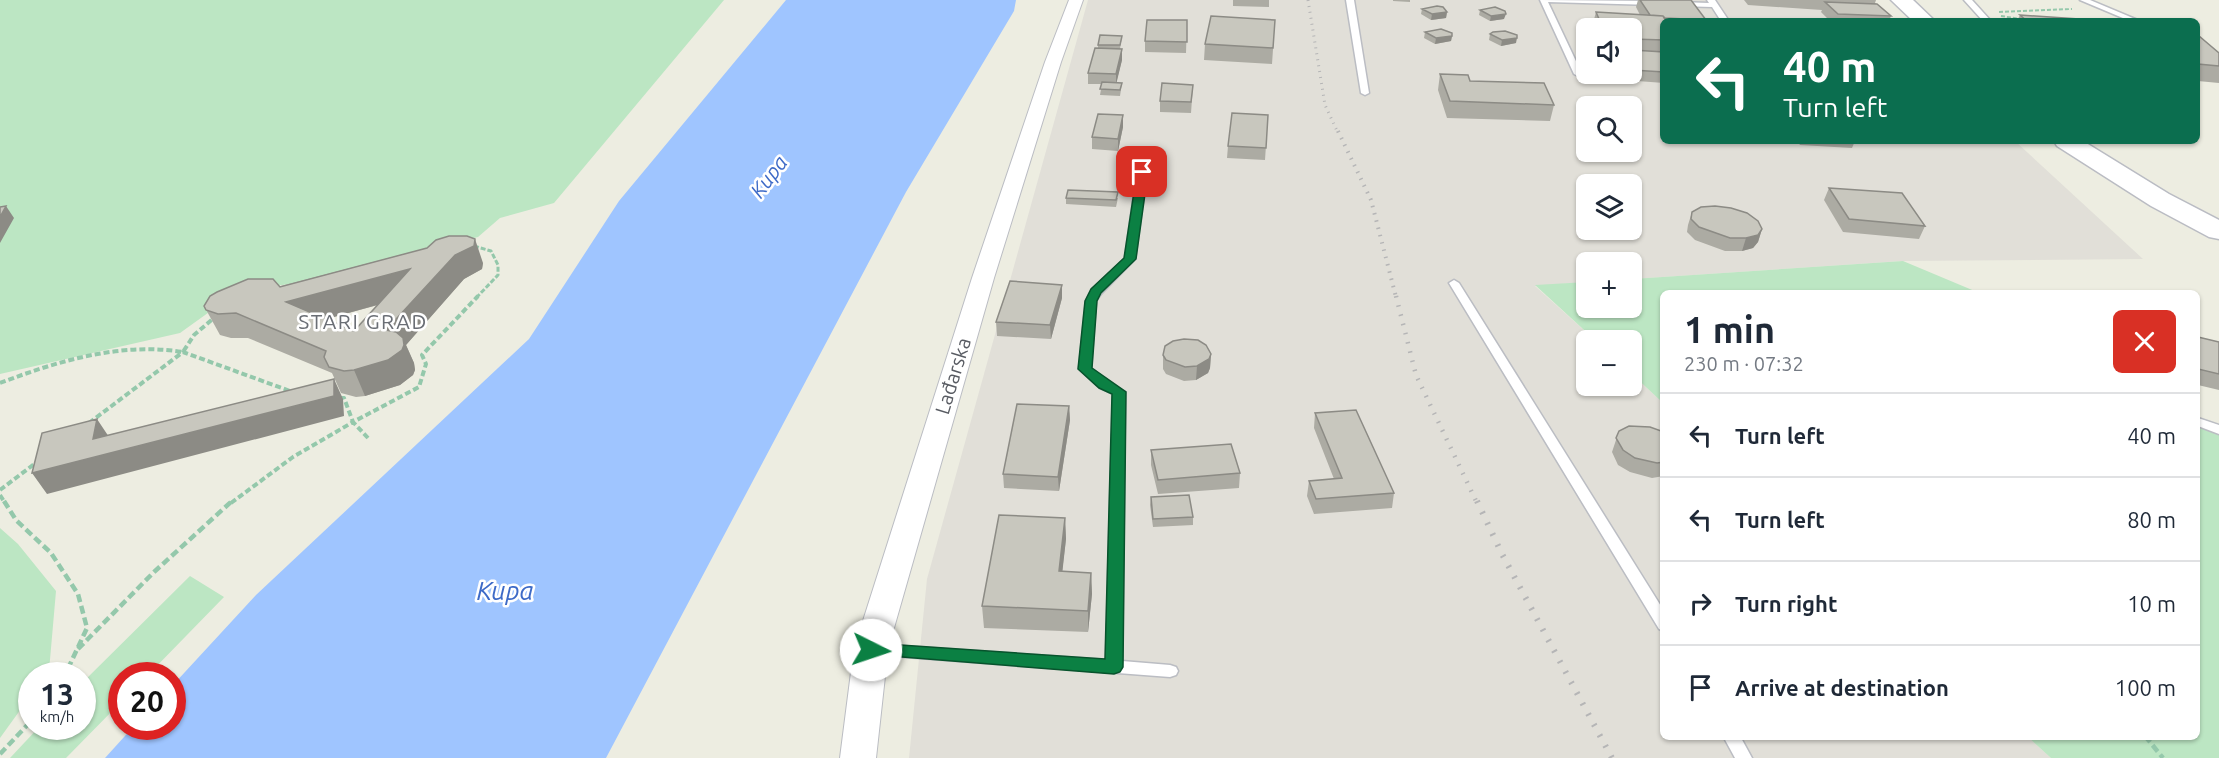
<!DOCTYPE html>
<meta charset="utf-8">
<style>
:root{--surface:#fff;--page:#f6f6f7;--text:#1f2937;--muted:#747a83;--line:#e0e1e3}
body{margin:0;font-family:Ubuntu,sans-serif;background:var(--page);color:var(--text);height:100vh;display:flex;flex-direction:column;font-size:22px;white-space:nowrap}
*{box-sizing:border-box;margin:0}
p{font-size:20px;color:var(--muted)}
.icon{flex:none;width:33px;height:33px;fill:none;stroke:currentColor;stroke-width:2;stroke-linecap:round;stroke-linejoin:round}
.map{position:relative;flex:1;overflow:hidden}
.details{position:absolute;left:1660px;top:290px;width:540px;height:450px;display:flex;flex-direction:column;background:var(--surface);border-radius:9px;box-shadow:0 2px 4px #0004}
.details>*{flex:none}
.top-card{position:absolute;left:1660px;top:18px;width:540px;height:126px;border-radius:9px;box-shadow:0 2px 4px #0004;background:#0b6e4f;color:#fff;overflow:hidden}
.fabs{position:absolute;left:1576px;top:18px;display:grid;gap:12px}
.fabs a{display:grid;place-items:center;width:66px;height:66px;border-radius:9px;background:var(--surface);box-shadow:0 2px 4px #0004;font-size:30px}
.speed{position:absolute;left:18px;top:662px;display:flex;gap:12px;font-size:30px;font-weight:700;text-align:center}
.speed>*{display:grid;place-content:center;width:78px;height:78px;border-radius:50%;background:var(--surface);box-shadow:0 2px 4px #0004;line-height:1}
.speed small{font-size:15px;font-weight:400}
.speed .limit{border:9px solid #d22;background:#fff;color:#111}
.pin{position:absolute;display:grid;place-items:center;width:51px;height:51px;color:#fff;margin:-26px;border-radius:12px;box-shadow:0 3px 9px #0006}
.me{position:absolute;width:66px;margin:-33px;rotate:94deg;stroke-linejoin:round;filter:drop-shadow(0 0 4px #0008)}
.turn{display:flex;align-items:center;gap:21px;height:126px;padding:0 24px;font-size:27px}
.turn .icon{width:78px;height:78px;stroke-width:2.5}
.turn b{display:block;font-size:42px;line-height:51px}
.round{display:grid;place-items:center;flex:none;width:63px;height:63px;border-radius:9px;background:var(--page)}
.overview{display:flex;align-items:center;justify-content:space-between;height:102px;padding:0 24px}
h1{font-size:36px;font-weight:700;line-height:45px}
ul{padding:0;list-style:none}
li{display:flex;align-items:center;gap:18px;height:84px;padding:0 24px;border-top:2px solid var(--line)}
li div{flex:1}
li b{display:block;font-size:22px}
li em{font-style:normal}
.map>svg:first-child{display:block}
</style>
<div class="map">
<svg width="2219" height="758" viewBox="0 0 2219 758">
<rect width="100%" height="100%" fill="#edede1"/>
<path fill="#e1dfd8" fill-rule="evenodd" d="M1088 0H1867L1888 21H1664V141H2015L2143 259 1902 261 1632 279V262H1587V282L1535 286 1595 340H1587V386H1632V374L1663 403 1664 736 2028 737 2051 758H909L927 579ZM1587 28H1632V74H1587ZM1587 106H1632V152H1587ZM1587 184H1632V230H1587Z"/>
<path fill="#bce6c3" d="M0 0H724L554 203 500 218 478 237 290 284 259 288 219 305 180 333 0 374Z
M1903 261 1977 292H1664L1663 403 1632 374V340H1595L1535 285 1587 282V308H1632V279Z
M2198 422 2219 430V758H2051L2028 737 2198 736Z
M0 528 18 544 56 591 49 671 46 675H32L31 695 0 738Z
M190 576 224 597 148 675H122L121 702 66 758H10L40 726H82L83 682Z"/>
<path fill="#9fc5ff" d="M786 0H1016L1014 11 906 192 606 758H105L134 726H172L173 685 256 595 529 339 619 201Z"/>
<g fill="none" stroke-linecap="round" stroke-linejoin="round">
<defs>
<path id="service" d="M1346 0H1354L1369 93 1365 95 1361 93Z
M1540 0 1653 1 1657 3 1653 5 1548 2 1582 74 1578 76 1574 74Z
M1707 0H1715L1729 21H1721L1712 7 1679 6 1675 4 1679 2 1709 3Z
M1964 0H1972L1991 21H1983Z
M2080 0H2090L2140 21H2130Z
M1142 169 1147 172 1135 259 1101 294 1096 301 1091 368 1108 382 1125 392 1122 661 1170 665 1176 667 1178 671 1176 675 1170 677 866 654 864 650 866 646 872 644 1106 660 1113 394 1100 388 1079 369 1086 301 1092 290 1125 258 1137 172Z
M1454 280 1459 283 1664 611V631L1659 629 1449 283Z
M2198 418 2219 425V434L2198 426Z
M1723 736H1740L1752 758H1735Z"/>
<path id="minor" d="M1069 0H1083L1061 62 994 278 888 649 876 758H840L854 649 972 278 1045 62Z"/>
<path id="secondary" d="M1891 0H1913L1935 21H1913Z
M2054 141H2083L2169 194 2219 220V239L2209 237 2151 206 2057 146Z"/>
</defs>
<use href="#service" stroke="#bbbdc3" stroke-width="3"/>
<use href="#minor" stroke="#bbbdc3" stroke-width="2"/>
<use href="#secondary" stroke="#babcc3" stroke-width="3"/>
<path stroke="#94c8ab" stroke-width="2" stroke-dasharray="4 2" stroke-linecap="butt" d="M1999 12 2072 9
M2001 16 2021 19"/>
<path stroke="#94c8ab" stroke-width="3" stroke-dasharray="5 2" stroke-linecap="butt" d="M474 246 491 251 498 265V275L477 297"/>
<path stroke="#94c8ab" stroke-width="4" stroke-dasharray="6 3" stroke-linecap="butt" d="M0 383C58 361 120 342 183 352L194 335 215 317
M89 423 183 352 290 391
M368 438 353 422 419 387 426 364 422 355 478 296
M0 490 37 462
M0 495 5 503
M231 503 293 457 353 422 344 398H339"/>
<path stroke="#94c8ab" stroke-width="4.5" stroke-dasharray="8 4" stroke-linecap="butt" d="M4 501 16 520 51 553 78 594 87 628 65 675
M78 649 154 572 232 501
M2145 736 2163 758
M0 754 32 720"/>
<use href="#service" fill="#fff" fill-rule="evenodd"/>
<use href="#minor" fill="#fff" fill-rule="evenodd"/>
<use href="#secondary" fill="#fff" fill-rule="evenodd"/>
<path stroke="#b5b5b6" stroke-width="3" stroke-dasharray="1 5" stroke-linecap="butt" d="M1308 0 1325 105 1338 133"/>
<path stroke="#b5b5b6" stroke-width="4" stroke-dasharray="1.5 6" stroke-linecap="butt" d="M1338 131 1371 200 1396 297"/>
<path stroke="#b5b5b6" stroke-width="4.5" stroke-dasharray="1.5 8" stroke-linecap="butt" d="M1396 296 1416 375 1477 503"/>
<path stroke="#b5b5b6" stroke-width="6" stroke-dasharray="2 10" stroke-linecap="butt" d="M1477 501 1502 554 1612 758"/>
</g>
<path fill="#acaba3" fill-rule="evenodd" d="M1233 0H1269V7L1233 6Z
M1393 0H1410V2L1393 1Z
M1638 0H1691L1706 20 1664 21V83L1624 80 1621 74H1632V28H1593L1592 27 1596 12 1640 15 1636 7Z
M1744 0H1876L1875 3 1891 16 1889 21H1820V19H1828L1821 12 1822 10 1748 5Z
M1422 9 1447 12 1446 18 1431 20 1421 14Z
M1480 10 1504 19 1490 21 1479 15Z
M2020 15 2081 21H2017Z
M1187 20 1186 53 1145 52V41Z
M1275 20 1272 64 1204 60 1205 44Z
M1425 32 1452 36 1451 41 1435 44 1424 38Z
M1490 34 1516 43 1501 46 1489 40Z
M1122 36 1120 49 1122 60 1116 83H1122L1120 96 1100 95 1102 84H1088V73L1098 48V45Z
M2198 36 2219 53V83L2198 81Z
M1440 74 1470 81 1554 105 1550 121 1447 118 1438 90Z
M1193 85 1191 113 1160 112V101Z
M1123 115V127L1118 151 1092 149V137Z
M1268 115 1265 160 1227 158 1228 146Z
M1797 141H1855L1852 148 1800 145Z
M1603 152H1632L1635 154 1633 160 1605 158Z
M1829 188 1925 226 1919 239 1843 232 1824 200Z
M1066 198H1118L1116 207 1066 204Z
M1692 212 1762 229 1758 242 1753 248 1742 251H1725L1695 240 1687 232 1688 225Z
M427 248 483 263 482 269 464 279 406 345 414 363 415 370 413 375 400 385 365 396 356 397 341 393 332 373 248 338H231L220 335 204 306ZM378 305 354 331 326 319Z
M1062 285V298L1051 339 997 336 996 322Z
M2198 337 2219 342V390L2198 385Z
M1211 354 1210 368 1208 373 1196 380 1184 381 1166 374 1163 369V355Z
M1069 406 1070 420 1059 491 1004 488 1003 474Z
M1315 413 1394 493 1392 508 1314 514 1307 496 1309 481 1334 479 1314 428Z
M1619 431 1664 432V476L1652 478 1630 472 1618 465 1612 452Z
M1151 450 1240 473 1239 488 1158 494 1151 465Z
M1151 497 1193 517V525L1153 527 1150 505Z
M1065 518 1066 539 1062 572 1091 573 1092 594 1088 632 984 628 982 606Z"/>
<path fill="#8c8b85" d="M1447 12 1446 18 1431 20 1432 14Z
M1506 14 1504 19 1490 21 1491 16Z
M1452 36 1451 41 1435 44 1436 38Z
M1517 38 1516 43 1501 46 1502 40Z
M1122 49V60L1116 85V74Z
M1123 115V127L1118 151V139Z
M6 206 14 218 0 243V217Z
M1762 229 1758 242 1753 248 1742 251 1746 238Z
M475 239 483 263 482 269 464 279 406 345 414 363 415 370 413 375 400 385 365 396 354 370 386 330 455 255Z
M410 269 420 293 298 327 286 302Z
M1062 285V298L1051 339 1050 325Z
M1211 354 1210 368 1208 373 1196 380 1197 366Z
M334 379 343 399 344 416 47 494 32 473 93 439 97 419 111 440Z
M1069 406 1070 420 1059 491 1058 477Z
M1065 518 1066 539 1060 593 1059 571Z
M1091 573 1092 594 1088 632V611Z"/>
<path fill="#c8c7be" stroke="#8c8b85" stroke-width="1.5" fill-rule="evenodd" d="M1640 0H1691L1706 20 1665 18 1663 16 1650 15Z
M1825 2 1877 4 1891 16 1838 14Z
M1437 6 1443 7 1447 12 1432 14 1422 9Z
M1495 7 1505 11 1506 14 1491 16 1480 10Z
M1596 12 1663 16 1666 21H1664V40L1632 39V28H1603Z
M2020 15 2079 19 2081 21H2027Z
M1211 16 1275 20 1273 48 1205 44Z
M1820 19 1855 21H1822Z
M1147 20H1187V42L1145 41Z
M1441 29 1452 33V36L1436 38 1425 32Z
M1505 31 1517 35V38L1502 40 1490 34 1493 32Z
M1100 35 1122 36 1120 45H1098Z
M2198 36H2199L2219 53V66L2198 64Z
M1095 48 1122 49 1116 74 1088 73Z
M1632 50 1664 52V72L1632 70Z
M1440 74 1468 75 1470 81 1544 83 1554 105 1450 101Z
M1102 82 1122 83 1120 90 1100 89Z
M1162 83 1193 85 1191 102 1160 101Z
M1232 113 1268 115 1266 148 1228 146Z
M1098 114 1123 115 1118 139 1092 137Z
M1632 145 1635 154 1607 152H1632Z
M1829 188 1902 193 1925 226 1849 219Z
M1068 190 1118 192 1116 200 1066 198Z
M6 206 0 217V207Z
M1715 206 1731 208 1747 213 1758 221 1762 229 1758 235 1746 238H1730L1699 227 1691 219 1692 212 1701 207Z
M449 236H467L475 239 474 246 455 255 386 330 396 332 403 338 404 345 402 350 388 360 354 370 344 371 329 367 324 357 326 351 236 313 218 314 206 310 204 306 210 296 217 292 248 279H273L280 287 427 248 436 240ZM410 269 354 331 286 302Z
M1010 281 1062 285 1050 325 996 322Z
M2198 337 2219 342V374L2198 369Z
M1184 339 1198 340 1206 345 1211 354 1209 359 1197 366 1185 367 1166 360 1163 355 1165 346 1173 341Z
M334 379V396L32 473 42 433 97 419 93 439Z
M1017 404 1069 406 1058 477 1003 474Z
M1356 410 1394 493 1316 499 1309 481 1342 478 1315 413Z
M1629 426 1650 427 1664 432V462L1657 463 1635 458 1623 450 1616 438 1619 431Z
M1231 444 1240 473 1158 480 1151 450Z
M1189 495 1193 517 1153 519 1151 497Z
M999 515 1065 518 1059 571 1091 573 1088 611 982 606Z"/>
<path fill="#0b8043" stroke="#07532c" stroke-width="1.5" d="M1142 169 1148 172 1136 259 1101 293 1097 301 1092 368 1126 392 1123 667 1120 672 1114 674 865 654 862 650 865 645 871 643 1105 659 1112 394 1099 388 1078 369 1085 301 1091 289 1124 258 1137 172Z"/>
<g text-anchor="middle" stroke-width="5" stroke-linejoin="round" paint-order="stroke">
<g font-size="20" fill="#595c63" stroke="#fff">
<text transform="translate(953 376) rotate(-73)" y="7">Lađarska</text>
</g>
<g font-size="21" font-style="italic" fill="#3d6ac7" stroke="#fff">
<text transform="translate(769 177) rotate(-53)" y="7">Kupa</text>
</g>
<g font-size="21" letter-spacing="1.5" fill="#6a6e75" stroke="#fff">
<text x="363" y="329">STARI GRAD</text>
</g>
<g font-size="26" font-style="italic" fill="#3d6ac7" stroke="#fff">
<text x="505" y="600">Kupa</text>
</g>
</g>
</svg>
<div class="fabs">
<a><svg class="icon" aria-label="sound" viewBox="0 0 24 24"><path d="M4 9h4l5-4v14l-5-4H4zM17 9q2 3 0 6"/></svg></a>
<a><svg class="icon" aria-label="search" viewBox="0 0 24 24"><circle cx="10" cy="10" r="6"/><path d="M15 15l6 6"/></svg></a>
<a><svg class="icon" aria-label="layers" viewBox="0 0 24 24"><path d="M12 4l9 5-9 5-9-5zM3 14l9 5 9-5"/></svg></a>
<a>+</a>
<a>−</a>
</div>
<div class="speed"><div>13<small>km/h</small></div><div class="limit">20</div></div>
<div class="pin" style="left:1142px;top:172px;background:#d93025"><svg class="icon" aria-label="arrive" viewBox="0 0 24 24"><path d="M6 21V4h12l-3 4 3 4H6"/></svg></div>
<svg class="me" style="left:871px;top:650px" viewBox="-20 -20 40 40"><circle r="19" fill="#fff"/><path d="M0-13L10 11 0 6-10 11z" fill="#0b8043"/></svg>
<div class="top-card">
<div class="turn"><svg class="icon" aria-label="left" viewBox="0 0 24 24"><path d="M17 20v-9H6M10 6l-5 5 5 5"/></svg><div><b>40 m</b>Turn left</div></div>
</div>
<section class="details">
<div class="overview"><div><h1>1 min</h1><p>230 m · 07:32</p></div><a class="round" style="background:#d93025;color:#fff"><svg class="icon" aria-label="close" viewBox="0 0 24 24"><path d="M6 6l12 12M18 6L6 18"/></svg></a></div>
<ul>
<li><svg class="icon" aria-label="left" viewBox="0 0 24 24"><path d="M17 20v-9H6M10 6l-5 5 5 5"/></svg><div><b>Turn left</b></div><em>40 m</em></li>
<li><svg class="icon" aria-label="left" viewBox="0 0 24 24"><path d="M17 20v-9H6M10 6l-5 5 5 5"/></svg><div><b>Turn left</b></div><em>80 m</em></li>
<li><svg class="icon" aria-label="right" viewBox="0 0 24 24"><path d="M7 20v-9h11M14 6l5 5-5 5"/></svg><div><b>Turn right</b></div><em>10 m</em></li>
<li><svg class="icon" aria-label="arrive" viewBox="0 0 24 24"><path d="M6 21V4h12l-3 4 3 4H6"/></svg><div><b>Arrive at destination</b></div><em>100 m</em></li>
</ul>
</section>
</div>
